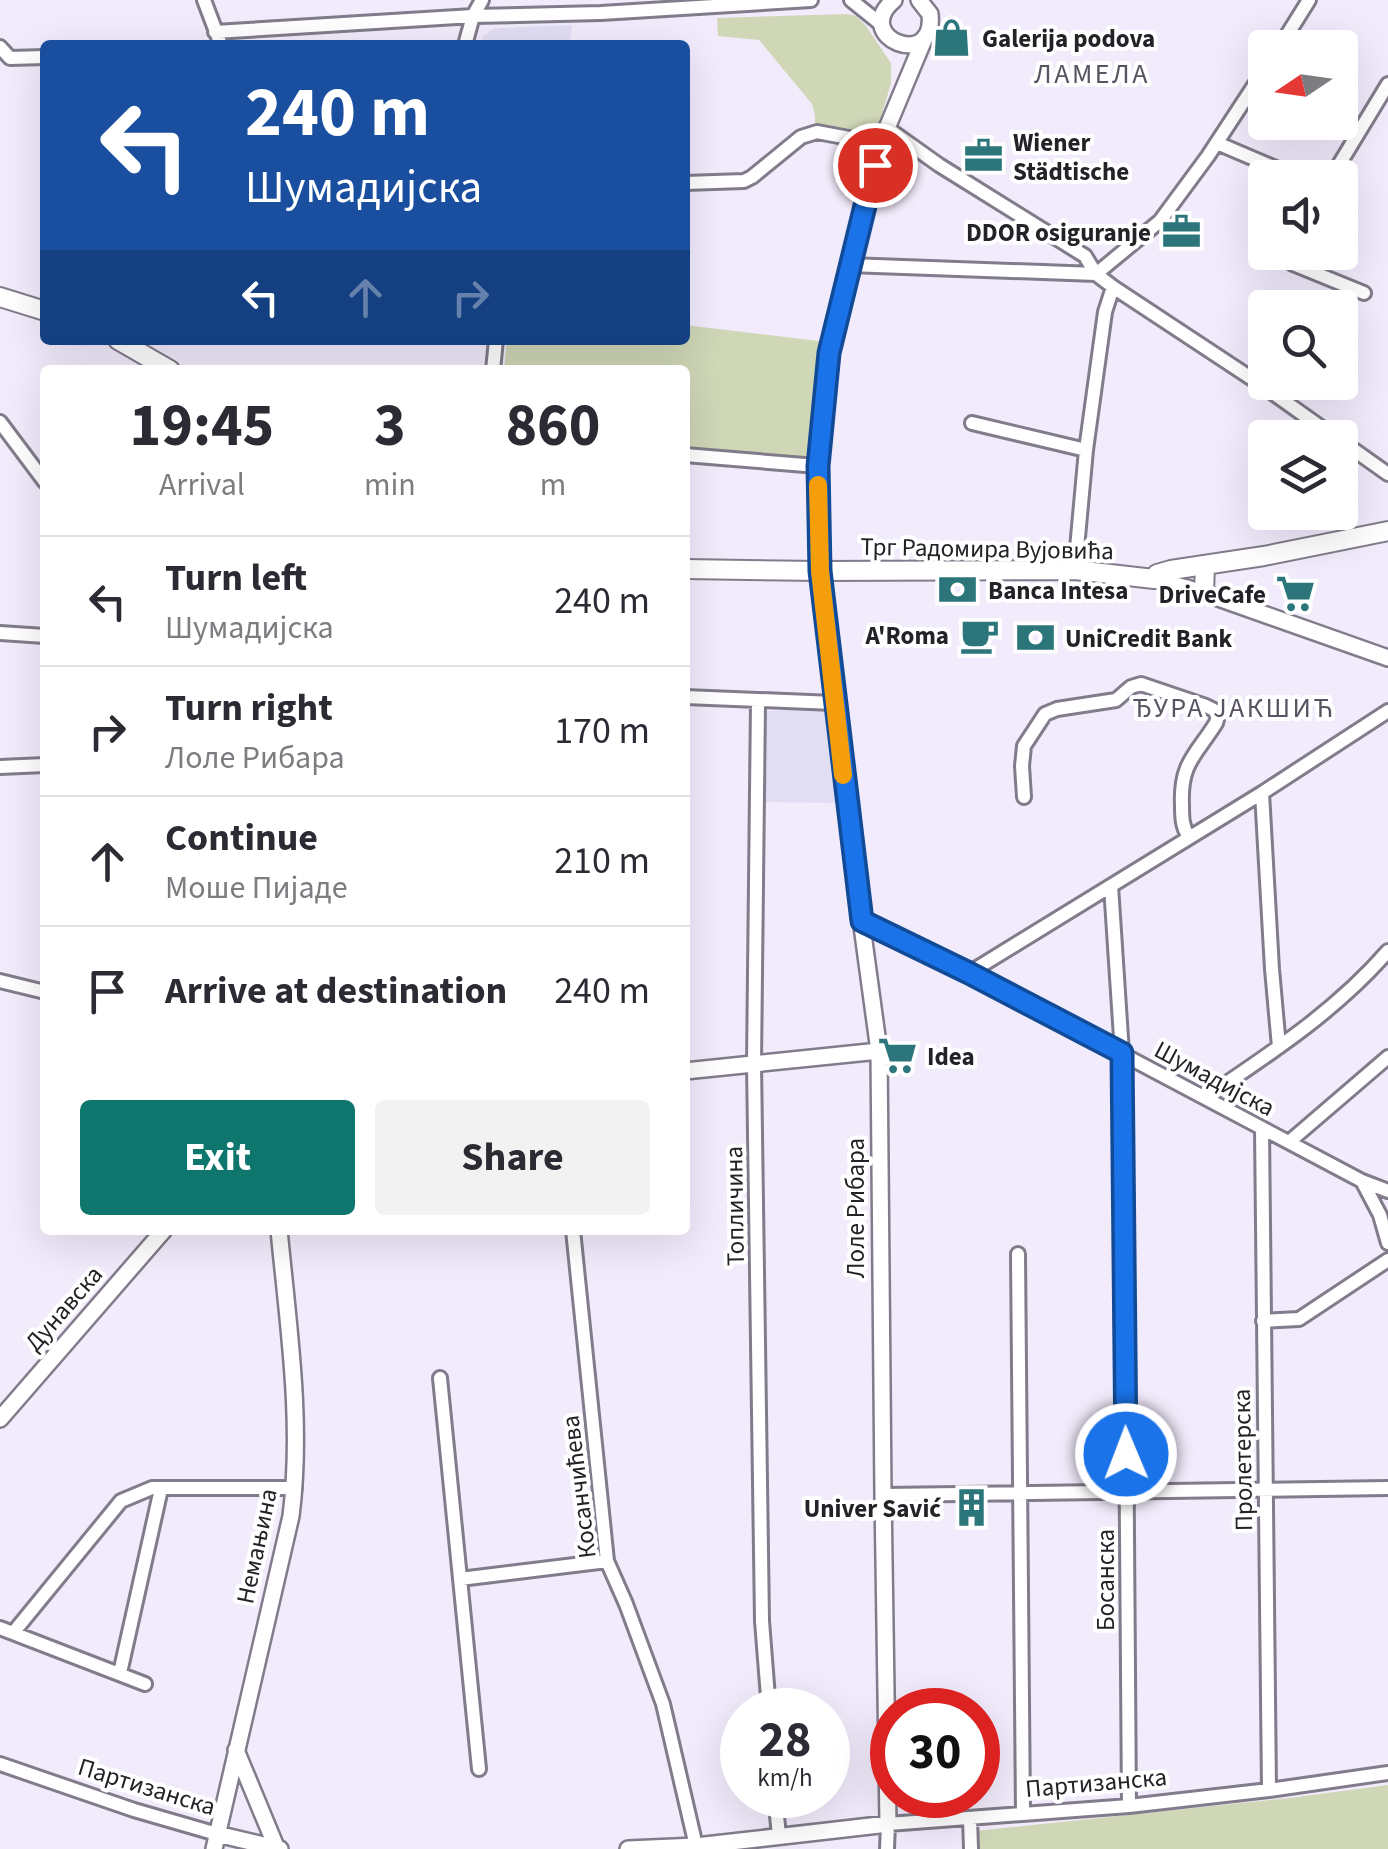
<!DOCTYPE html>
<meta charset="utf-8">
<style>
:root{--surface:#fff;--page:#f2f2f3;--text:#2b2b33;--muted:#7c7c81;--line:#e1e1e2;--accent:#0f766e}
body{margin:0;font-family:"Source Sans 3",sans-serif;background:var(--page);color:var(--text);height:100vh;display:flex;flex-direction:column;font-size:38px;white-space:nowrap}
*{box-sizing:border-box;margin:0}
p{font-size:32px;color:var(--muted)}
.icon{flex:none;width:55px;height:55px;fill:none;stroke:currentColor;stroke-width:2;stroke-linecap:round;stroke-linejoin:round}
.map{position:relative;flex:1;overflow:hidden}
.drawer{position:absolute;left:40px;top:365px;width:650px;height:870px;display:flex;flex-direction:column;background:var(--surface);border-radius:10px;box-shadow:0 10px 40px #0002}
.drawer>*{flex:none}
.banner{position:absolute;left:40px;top:40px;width:650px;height:305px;border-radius:10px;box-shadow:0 10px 40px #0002;background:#1a4fa0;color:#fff;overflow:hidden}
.needle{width:65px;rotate:257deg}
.buttons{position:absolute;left:1248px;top:30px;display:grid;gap:20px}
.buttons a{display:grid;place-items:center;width:110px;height:110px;border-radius:10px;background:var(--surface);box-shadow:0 10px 40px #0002;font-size:50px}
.speed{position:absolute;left:720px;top:1688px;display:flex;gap:20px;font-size:50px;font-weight:700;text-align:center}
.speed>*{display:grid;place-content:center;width:130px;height:130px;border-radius:50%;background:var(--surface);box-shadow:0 10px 40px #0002;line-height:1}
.speed small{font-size:25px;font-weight:400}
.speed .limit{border:15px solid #d22;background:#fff;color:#111}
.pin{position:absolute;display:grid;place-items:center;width:85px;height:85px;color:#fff;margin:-42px;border:5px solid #fff;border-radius:50%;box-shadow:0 2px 10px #0007}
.me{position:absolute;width:110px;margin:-55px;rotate:359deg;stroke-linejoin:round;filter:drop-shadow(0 0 8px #0008)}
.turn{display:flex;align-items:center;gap:35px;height:210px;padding:0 40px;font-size:45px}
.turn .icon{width:130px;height:130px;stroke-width:2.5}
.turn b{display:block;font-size:70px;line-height:85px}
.lanes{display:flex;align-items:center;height:95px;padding:0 40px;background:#0003;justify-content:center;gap:50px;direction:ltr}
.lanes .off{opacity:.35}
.eta{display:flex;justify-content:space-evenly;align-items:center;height:170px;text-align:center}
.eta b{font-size:60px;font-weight:700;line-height:70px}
.cta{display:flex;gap:20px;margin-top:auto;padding:20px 40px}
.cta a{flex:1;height:115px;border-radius:10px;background:var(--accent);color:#fff;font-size:40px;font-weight:700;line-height:115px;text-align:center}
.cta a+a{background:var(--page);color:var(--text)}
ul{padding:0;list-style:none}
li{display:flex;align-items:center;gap:30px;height:130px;padding:0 40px;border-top:2px solid var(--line)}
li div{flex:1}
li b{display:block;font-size:38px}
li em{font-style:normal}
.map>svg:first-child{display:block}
</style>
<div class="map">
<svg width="1388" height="1849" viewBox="0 0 1388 1849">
<rect width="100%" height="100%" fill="#f2ebfc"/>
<path fill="#e1ddf3" d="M572 25 569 45H481L483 36 495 28Z
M826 709 836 803 762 802 766 711Z"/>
<path fill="#cfd7b7" d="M847 14 856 16 866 26 891 63V83L876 135 815 124V115L812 104 759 40 718 36 717 18Z
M685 325 819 341 808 458 685 451V370H504L507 340H685Z
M1388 1785V1849H977L976 1831 1289 1798Z"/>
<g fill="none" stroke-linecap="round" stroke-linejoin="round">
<defs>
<path id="minor" d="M204 0 221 45
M851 0 882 25
M215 32 473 16 601 13 811 0
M465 45 473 16 482 0
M0 47 10 58 45 57
M1279 48 1309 0
M887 128 939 165 1085 256 1096 274 1113 287 1263 386 1336 438
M1217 143 1299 178
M1331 178 1388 84
M685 183 744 181 752 177 801 137 817 132 881 144
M1284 252 1287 260 1293 264 1364 293
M849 265 1096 274 1160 221 1208 156 1265 69
M493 370 496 340
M0 422 45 482
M972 423 1086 450
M1340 440 1388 474
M685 455 817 466
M1075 570 1086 450 1105 312 1113 287
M0 633 45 636
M685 697 834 703
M758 702 754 1064 762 1621 769 1710
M0 767 45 765
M1262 793 1272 969 1279 1047
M1024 797 1022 766 1024 746 1045 714 1057 709 1116 700 1131 687 1141 684 1206 706 1214 710 1218 716 1216 723C1196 755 1180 763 1182 805 1182 817 1182 827 1189 837
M1111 886 1122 1053 1124 1128 1129 1806
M861 921 969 973 1362 1181 1388 1191
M969 973 1262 793 1388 711
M0 981 45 992
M1206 1097C1271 1053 1336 1011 1388 951
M1262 1129 1269 1790
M1289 1142 1388 1057
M1362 1181 1380 1215 1388 1243
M573 1230 607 1561 626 1604 663 1704 696 1846
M1018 1254 1023 1814
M1263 1321 1299 1319 1388 1260
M440 1378 479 1769
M883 1495 1388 1488
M460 1579 607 1561
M0 1628 145 1684
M13 1633 121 1501 152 1488H295
M120 1673 161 1489
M0 1764 134 1810 217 1834
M775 1795 779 1836
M970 1818 971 1849
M887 1849 888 1824 1129 1806 1269 1790 1388 1773"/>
<path id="tertiary" d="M894 0C850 37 936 72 930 14L919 0
M1154 579 1204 593 1388 658
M685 1071 879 1051
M0 1419 164 1230
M236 1750 277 1849
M217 1834 280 1849
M214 1849 291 1516C303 1422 288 1324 279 1230
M628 1849 696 1846 888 1824 883 1495 879 1051 858 897 819 571 817 466 827 366 849 265 887 128 925 37"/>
<path id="secondary" d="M0 297 45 311
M118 340 170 370
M685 569 819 571 1075 570 1154 579 1157 574 1171 570 1264 556 1388 531
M1204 593 1205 565"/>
</defs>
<use href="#minor" stroke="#827b8b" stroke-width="18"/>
<use href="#tertiary" stroke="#827b8b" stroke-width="20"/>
<use href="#secondary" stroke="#827b8b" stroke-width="22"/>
<use href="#minor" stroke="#fff" stroke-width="12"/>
<use href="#tertiary" stroke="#fff" stroke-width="15"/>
<use href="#secondary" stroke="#fff" stroke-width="18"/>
</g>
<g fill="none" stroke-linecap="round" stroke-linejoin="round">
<defs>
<path id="route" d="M875 165 829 353 818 466 820 571 862 921 969 973 1122 1053 1126 1454"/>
</defs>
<use href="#route" stroke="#114b97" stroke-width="25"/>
<use href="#route" stroke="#1a73e8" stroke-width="18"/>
<path stroke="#f59e0b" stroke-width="18" d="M818 485 820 571 843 775"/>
</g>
<defs>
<symbol id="shop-bare" viewBox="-9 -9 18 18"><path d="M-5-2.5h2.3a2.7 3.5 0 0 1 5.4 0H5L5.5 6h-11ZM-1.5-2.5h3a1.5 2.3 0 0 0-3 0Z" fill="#2c767b" stroke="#fff" stroke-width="2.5" paint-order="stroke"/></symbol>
<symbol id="office-bare" viewBox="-9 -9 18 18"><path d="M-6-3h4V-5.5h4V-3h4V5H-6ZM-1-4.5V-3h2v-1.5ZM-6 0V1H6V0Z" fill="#2c767b" stroke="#fff" stroke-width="2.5" paint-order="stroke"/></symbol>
<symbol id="bank-bare" viewBox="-9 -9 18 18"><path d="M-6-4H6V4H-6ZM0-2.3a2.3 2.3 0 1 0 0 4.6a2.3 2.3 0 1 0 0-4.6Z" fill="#2c767b" stroke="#fff" stroke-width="2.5" paint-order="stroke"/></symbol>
<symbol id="supermarket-bare" viewBox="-9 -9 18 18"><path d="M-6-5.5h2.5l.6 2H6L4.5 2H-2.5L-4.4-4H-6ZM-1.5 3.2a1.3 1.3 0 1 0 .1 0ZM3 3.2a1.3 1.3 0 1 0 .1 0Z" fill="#2c767b" stroke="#fff" stroke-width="2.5" paint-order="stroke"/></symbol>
<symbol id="cafe-bare" viewBox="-9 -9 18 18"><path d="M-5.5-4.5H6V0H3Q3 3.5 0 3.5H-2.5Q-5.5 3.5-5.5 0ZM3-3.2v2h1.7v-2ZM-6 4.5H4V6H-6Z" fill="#2c767b" stroke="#fff" stroke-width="2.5" paint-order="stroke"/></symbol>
<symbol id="building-bare" viewBox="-9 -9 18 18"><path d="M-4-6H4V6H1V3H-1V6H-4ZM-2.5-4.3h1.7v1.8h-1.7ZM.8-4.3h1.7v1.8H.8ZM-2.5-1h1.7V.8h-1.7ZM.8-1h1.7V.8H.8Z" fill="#2c767b" stroke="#fff" stroke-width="2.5" paint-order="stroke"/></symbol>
</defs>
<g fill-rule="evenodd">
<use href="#shop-bare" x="924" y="10" width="55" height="55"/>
<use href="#office-bare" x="956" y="128" width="55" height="55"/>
<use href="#office-bare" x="1154" y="204" width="55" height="55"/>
<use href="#bank-bare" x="930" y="562" width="55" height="55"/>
<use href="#supermarket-bare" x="1268" y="566" width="55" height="55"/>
<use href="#cafe-bare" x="952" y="608" width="55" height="55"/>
<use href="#bank-bare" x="1008" y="610" width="55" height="55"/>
<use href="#supermarket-bare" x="870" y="1028" width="55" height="55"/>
<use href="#building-bare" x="944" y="1480" width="55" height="55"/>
</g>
<g text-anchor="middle" stroke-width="8" stroke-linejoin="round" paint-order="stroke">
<g font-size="25" font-weight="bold" fill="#242127" stroke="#fff" text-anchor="start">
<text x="982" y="47">Galerija podova</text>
<text x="1013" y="151">Wiener<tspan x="1013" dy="29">Städtische</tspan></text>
<text x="1151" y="241" text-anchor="end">DDOR osiguranje</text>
<text x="988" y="599">Banca Intesa</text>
<text x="1266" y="603" text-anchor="end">DriveCafe</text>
<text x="949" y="644" text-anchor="end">A'Roma</text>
<text x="1065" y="647">UniCredit Bank</text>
<text x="927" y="1065">Idea</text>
<text x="941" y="1517" text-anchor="end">Univer Savić</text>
</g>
<g font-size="25" fill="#242127" stroke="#fff">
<text transform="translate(987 548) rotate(1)" y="9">Трг Радомира Вујовића</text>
<text transform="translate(1215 1078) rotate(28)" y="9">Шумадијска</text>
<text transform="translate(734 1206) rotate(-91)" y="9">Топличина</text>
<text transform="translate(855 1208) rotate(-90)" y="9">Лоле Рибара</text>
<text transform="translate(63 1308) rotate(-49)" y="9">Дунавска</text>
<text transform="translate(1242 1460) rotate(-91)" y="9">Пролетерска</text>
<text transform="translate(578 1487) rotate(-97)" y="9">Косанчићева</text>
<text transform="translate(256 1546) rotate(-78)" y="9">Немањина</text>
<text transform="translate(1105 1580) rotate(-90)" y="9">Босанска</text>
<text transform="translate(1096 1782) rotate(-5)" y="9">Партизанска</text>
<text transform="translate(147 1786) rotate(17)" y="9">Партизанска</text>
</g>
<g font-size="28" letter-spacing="2.5" fill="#595362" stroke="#fff">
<text x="1092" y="83">ЛАМЕЛА</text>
<text x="1234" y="717">ЂУРА ЈАКШИЋ</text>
</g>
</g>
</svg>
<div class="buttons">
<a><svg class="needle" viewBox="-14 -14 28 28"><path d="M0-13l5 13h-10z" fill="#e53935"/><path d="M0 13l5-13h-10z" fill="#7c7c81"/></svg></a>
<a><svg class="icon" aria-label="sound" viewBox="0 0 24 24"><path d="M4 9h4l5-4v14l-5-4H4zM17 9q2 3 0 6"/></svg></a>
<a><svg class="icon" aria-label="search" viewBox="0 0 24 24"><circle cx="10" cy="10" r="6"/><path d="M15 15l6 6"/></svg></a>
<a><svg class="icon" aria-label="layers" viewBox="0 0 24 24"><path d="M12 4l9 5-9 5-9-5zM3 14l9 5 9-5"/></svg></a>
</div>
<div class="speed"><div>28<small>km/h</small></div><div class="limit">30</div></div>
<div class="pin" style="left:875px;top:165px;background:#d93025"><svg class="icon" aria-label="arrive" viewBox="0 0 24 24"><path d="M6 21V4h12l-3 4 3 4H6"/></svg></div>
<svg class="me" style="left:1126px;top:1454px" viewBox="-20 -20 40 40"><circle r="17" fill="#1a73e8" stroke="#fff" stroke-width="3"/><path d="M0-11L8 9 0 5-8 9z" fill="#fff"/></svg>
<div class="banner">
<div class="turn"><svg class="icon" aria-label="left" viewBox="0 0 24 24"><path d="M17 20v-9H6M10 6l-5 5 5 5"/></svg><div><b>240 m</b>Шумадијска</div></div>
<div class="lanes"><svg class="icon" aria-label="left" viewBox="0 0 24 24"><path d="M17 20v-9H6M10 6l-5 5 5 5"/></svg><svg class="icon off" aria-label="ahead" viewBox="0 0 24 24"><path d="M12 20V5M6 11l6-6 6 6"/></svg><svg class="icon off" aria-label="right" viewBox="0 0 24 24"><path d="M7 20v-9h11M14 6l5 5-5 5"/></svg></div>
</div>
<section class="drawer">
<div class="eta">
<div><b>19:45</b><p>Arrival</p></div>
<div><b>3</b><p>min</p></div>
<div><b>860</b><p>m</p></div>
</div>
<ul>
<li><svg class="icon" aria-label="left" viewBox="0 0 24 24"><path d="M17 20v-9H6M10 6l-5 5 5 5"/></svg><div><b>Turn left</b><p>Шумадијска</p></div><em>240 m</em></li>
<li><svg class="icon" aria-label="right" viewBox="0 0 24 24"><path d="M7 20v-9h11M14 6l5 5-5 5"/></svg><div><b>Turn right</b><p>Лоле Рибара</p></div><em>170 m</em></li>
<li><svg class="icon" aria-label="ahead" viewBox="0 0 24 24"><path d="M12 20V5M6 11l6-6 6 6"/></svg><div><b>Continue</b><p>Моше Пијаде</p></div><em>210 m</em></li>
<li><svg class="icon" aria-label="arrive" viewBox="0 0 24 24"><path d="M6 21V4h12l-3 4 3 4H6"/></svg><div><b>Arrive at destination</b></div><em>240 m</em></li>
</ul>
<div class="cta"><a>Exit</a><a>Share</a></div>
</section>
</div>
